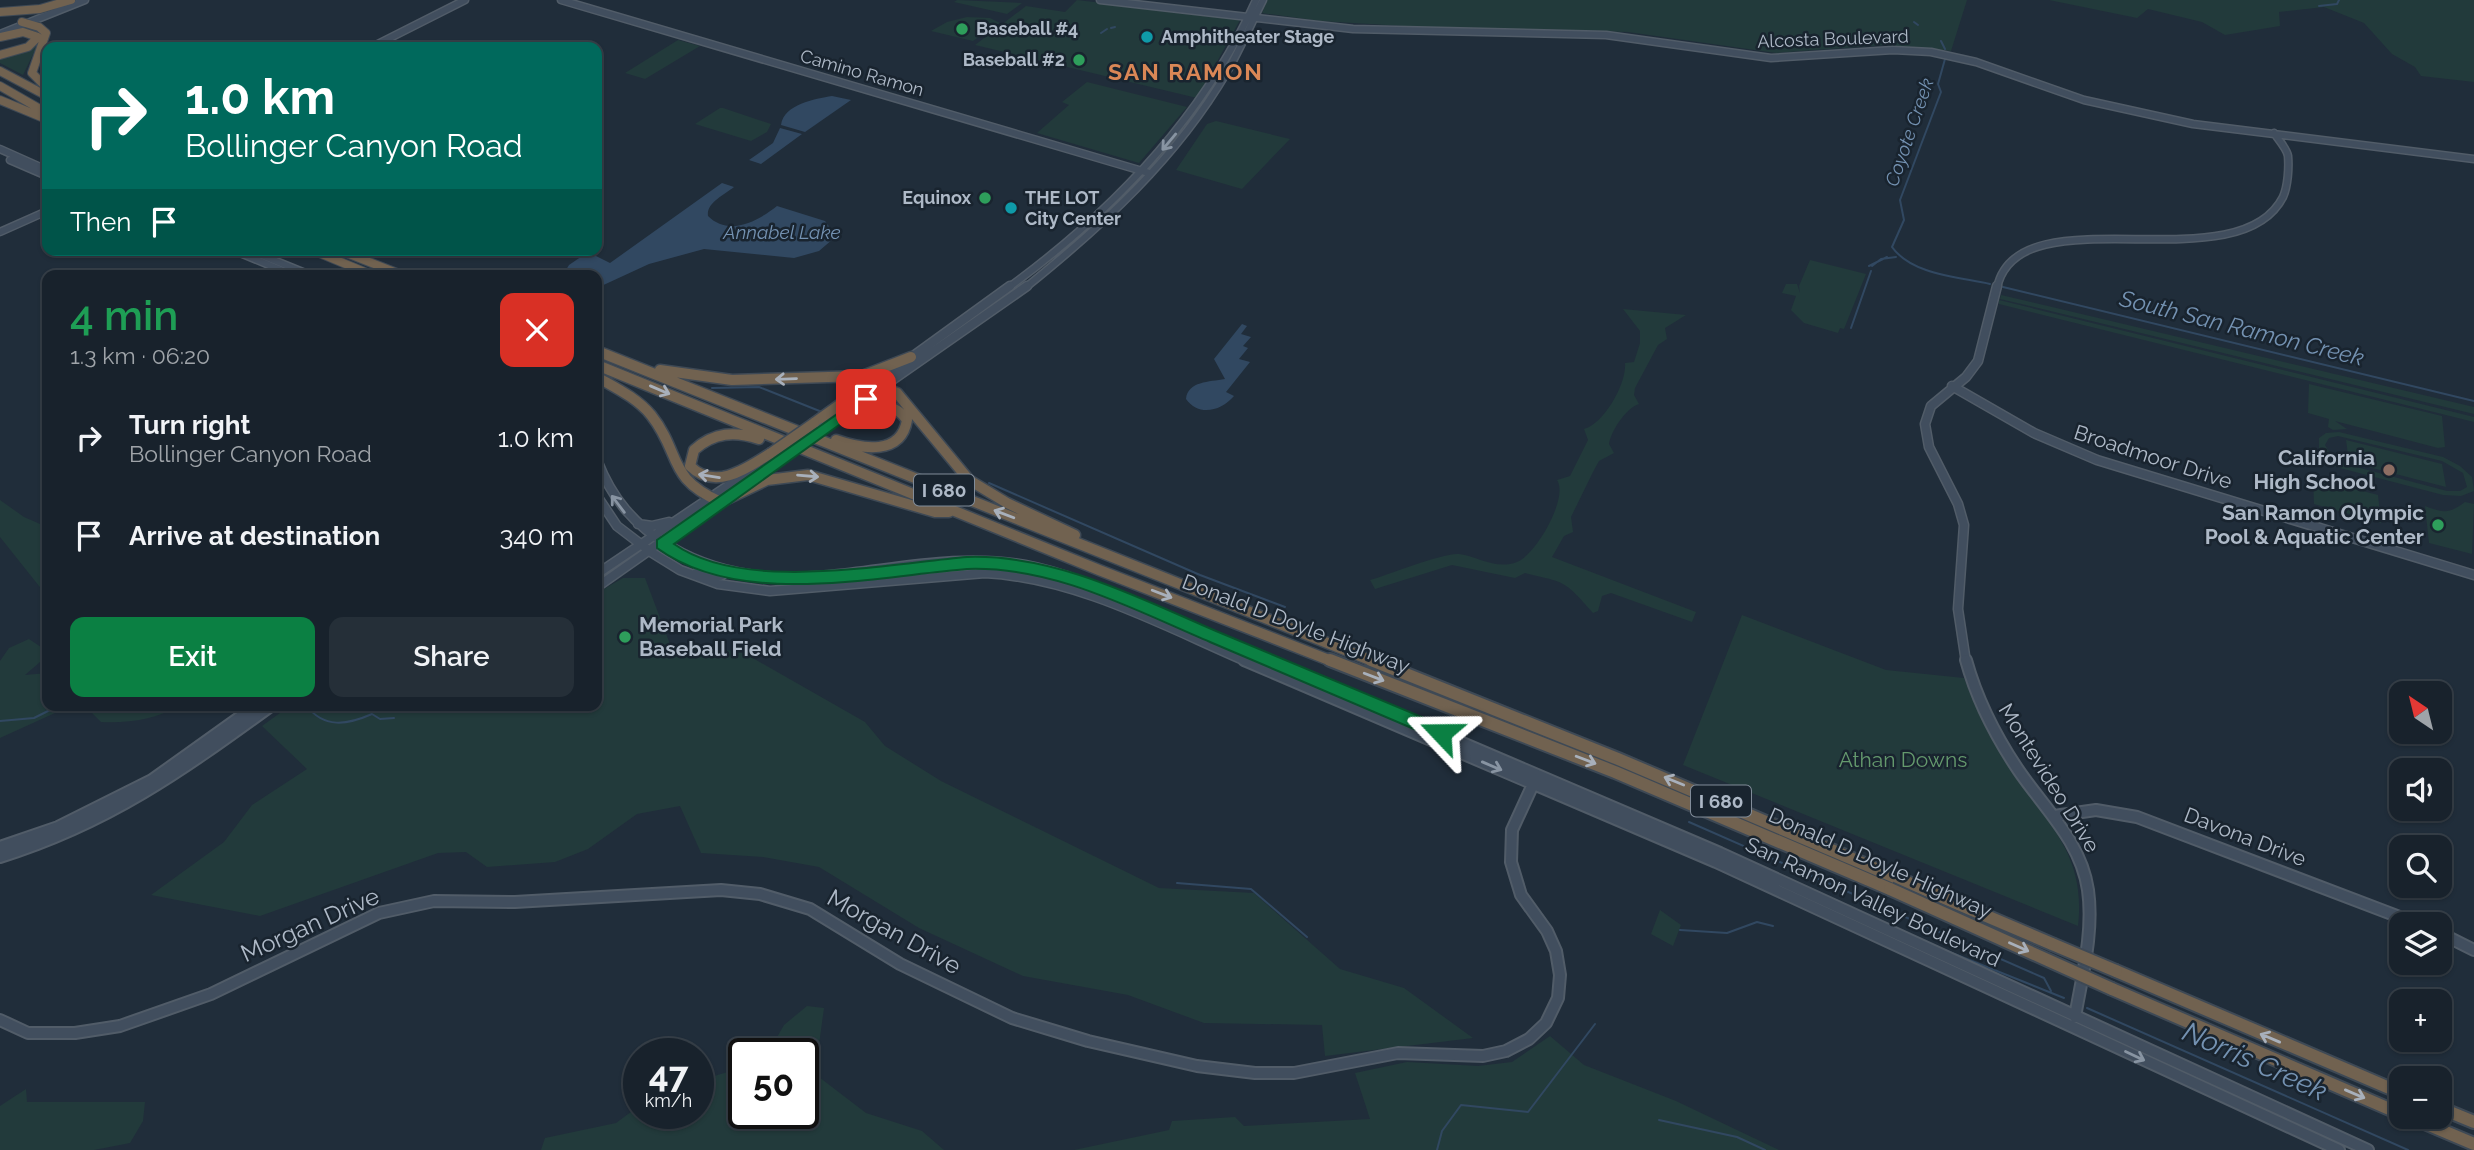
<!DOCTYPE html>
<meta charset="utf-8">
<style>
:root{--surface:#18222c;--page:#252f38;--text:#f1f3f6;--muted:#9fa4a9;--line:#363f48;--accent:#0b8043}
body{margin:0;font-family:Raleway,sans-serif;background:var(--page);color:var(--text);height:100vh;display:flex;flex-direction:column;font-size:26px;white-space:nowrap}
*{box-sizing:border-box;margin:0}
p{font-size:23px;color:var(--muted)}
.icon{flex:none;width:38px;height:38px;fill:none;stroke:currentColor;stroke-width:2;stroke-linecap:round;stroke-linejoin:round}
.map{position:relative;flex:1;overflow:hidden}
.panel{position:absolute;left:42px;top:270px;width:560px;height:441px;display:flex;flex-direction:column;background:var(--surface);border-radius:14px;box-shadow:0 2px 5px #0004,0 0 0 2px var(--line)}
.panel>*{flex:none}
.guide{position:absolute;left:42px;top:42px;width:560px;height:214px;border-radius:14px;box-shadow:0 2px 5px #0004,0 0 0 2px var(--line);background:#00695c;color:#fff;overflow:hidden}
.needle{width:46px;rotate:325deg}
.buttons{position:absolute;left:2389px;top:681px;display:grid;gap:14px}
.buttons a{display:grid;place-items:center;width:63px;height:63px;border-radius:14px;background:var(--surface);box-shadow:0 2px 5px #0004,0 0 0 2px var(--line);font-size:35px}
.speed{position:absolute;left:623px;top:1038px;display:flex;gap:14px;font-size:35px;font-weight:700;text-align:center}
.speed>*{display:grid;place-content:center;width:91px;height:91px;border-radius:50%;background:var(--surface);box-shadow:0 2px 5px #0004,0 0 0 2px var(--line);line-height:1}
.speed small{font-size:18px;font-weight:400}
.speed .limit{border:4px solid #111;border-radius:10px;background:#fff;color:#111}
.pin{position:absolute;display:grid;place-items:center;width:60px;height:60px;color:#fff;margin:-30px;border-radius:14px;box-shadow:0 4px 10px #0006}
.me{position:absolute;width:77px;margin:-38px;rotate:293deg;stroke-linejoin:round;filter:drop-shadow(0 0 5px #0008)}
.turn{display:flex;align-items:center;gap:24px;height:147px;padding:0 28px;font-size:32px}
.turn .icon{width:91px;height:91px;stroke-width:2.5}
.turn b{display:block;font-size:49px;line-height:60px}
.then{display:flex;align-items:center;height:66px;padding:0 28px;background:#0003;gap:14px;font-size:26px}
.round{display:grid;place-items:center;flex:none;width:74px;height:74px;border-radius:14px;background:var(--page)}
.overview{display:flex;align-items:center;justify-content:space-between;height:119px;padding:0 28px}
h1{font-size:42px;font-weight:600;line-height:52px;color:#1e9e55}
.action{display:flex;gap:14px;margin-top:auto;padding:14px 28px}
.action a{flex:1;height:80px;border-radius:14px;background:var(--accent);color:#fff;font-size:28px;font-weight:600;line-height:80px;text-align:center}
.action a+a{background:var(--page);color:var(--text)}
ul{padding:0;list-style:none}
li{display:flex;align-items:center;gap:21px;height:98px;padding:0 28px}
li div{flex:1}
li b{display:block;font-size:26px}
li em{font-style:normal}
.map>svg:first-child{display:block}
</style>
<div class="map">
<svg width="2474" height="1150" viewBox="0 0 2474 1150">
<rect width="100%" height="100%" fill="#202d3a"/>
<path fill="#223a3b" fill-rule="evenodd" d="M957 0 1022 3 1007 14 954 2Z
M1077 0 1238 19 1240 20 1197 98 975 45 1026 6 1065 12Z
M1267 0H1967L1951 51 1885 45 1776 53 1628 32 1420 27 1320 21 1262 13Z
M2049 0H2474V82L2421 76 2415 67 2392 54 2364 23 2324 7 2279 12 2280 26 2225 35 2202 22 2148 9 2137 18Z
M967 17 990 18 1000 23 973 41 931 31 947 22Z
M678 40 700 46 645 79 625 73Z
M37 46 23 75 0 63V56Z
M1087 82 1187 107 1139 163 1037 133 1069 105 1062 102Z
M720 108H723L771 124 767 132 751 141 695 124Z
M1216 121 1290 139 1242 189 1176 170 1207 124Z
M1810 260 1866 274 1844 329 1840 328 1838 333 1804 323 1791 310 1796 296 1782 293 1786 284H1797L1800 293 1799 286Z
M2001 295 2474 407V414L2013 302 2000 299Z
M1999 300 2474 417V422L1999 304Z
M1623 309 1686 315 1665 328 1667 339 1658 345 1635 388 1634 395 1639 404C1626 408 1611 431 1609 444L1614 453 1599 461 1593 472 1571 517 1573 532 1564 536 1552 557 1696 612 1692 622 1611 593 1602 596 1598 611 1593 613C1563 578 1564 583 1525 573L1515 578 1452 565 1375 589 1370 580C1387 575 1445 552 1459 554 1479 557 1496 570 1517 562 1536 555 1569 497 1557 480L1570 476 1588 440 1584 429C1604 424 1627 383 1625 363L1634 362 1640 343V331Z
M2309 384 2442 416 2445 447 2438 448 2335 421 2347 429 2333 430 2328 427 2329 419 2308 413Z
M2339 432 2443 457 2460 466 2472 477 2474 491 2461 496 2443 495 2321 463V459L2330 460 2319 449V438L2326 433ZM2338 436 2442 461 2463 473 2467 487 2460 491H2447L2345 464 2331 455 2325 445 2329 438Z
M2346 440 2442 464 2446 487 2349 462Z
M2313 478 2378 495 2381 523 2314 504Z
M0 500 24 517 47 527V591H43L0 537Z
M2465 502 2474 504 2472 554 2429 543 2425 506C2443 513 2449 514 2465 502Z
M623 578H645L673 652 715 648 744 653 865 722 885 746 941 781 1159 888 1254 893 1340 969 1404 988 1473 1038 1325 1056 1322 1025 1204 1023 1128 995 1023 976 919 928 819 867 763 857 701 853 680 806 637 814 588 849 555 862 487 867 466 852 438 853 260 916 151 895 224 842 252 805 307 769 262 726 291 705H597V593Z
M1742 615 1886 670 1964 678C1977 712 1993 743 2014 773 2050 826 2086 856 2078 926L1683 765Z
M29 639 47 651V656L25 675 47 673V705H181C154 720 131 723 101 722L87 708 55 713 0 738V661L9 648Z
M1660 910 1681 925 1673 946 1651 934Z
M807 1006 824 1008 815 1074 866 1113 922 1131 944 1150H541L545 1138 616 1123 639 1106V1113H698V1081L744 1067V1113H803V1054L768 1053 784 1025Z
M1550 1036 1584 1065 1676 1101 1779 1150H1074L1169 1130 1172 1121 1235 1117 1244 1126 1370 1119 1355 1073 1407 1062 1478 1066 1512 1062Z
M26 1089 27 1102H145L143 1121 130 1143 94 1150H0V1106Z"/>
<path fill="#314861" d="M832 96 851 100 805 132 781 125C784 104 815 99 832 96Z
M780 128 802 134 761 164 749 160 773 143Z
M722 183 734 187C724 195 706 203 708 216 729 237 758 221 777 206L825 221 834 233 833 239 819 251 794 258 704 249 649 264 597 288V275H563L569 265 588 252 610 263Z
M1242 324 1247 326 1241 334 1251 337 1243 346 1248 348 1239 359 1250 362 1226 392 1234 396C1221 411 1199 417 1186 399 1188 381 1209 382 1225 379L1214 359Z"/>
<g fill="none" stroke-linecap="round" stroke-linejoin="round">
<path stroke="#314861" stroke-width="2" d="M2319 6 2337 4 2339 0
M1914 22 1918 25
M1111 28 1115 27
M1101 33 1107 29
M1941 41 1945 49
M1945 59 1938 84 1941 92 1900 200 1904 220 1892 247C1912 275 1959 277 1990 284
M1869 266 1887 257
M1872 266 1881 259 1896 257
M2003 287 2474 401
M1851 328 1871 271
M712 388 759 387 822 412
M989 483 1200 575 1285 607
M306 705C324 729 347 725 372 714L380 719 394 718
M0 721 34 718 60 705
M1689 822 2044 978 2051 991
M1177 883 1251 889 1307 937
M1680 930 1727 933 1757 922 1773 926
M1942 949 2064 998
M2087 1008 2408 1150
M1659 1120 1737 1137 1765 1150
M1437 1150 1442 1131 1461 1105 1528 1112 1595 1024"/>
<defs>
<path id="secondary-far2" d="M561 0 1149 173
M1100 0 1353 29 1606 35 1771 58 1893 50 1931 52 1976 62 2084 100 2193 124 2474 159
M0 34 85 0
M372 47 465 0
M0 149 47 170
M10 160 47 176
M0 232 47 211
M233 250 293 275
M249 250 310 275
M1008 288C1112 212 1203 119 1256 0
M1025 288C1102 226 1176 159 1227 72 1240 49 1251 24 1263 0
M1997 288C2017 190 2238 286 2283 197 2288 186 2289 167 2288 156 2287 149 2278 139 2274 133"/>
<path id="secondary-far1" d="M1952 386 2034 433 2097 460 2474 575
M865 391 1010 286
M825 427 1027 286
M597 460C612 499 634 525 671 547 786 615 905 543 1025 565 1067 573 1106 591 1145 608 1188 626 1230 644 1272 662
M597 496 617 526 651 552 680 570 718 584 770 591 985 573C1078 578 1164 626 1248 662
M638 524 652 526 669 522
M696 573 720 576 725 573
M597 574 756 467
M597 587 782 457
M1966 662 1958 609 1964 525 1958 504 1929 447 1925 424 1931 406 1966 377 1978 361 1997 286"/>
<path id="secondary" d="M1244 660 1716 862 2339 1150
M1268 660 1720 853 2368 1150
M1966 660C1977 700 1996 737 2019 771 2045 809 2081 842 2088 890 2094 932 2082 976 2075 1017
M2054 816 2096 810 2137 817 2418 924
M0 847 58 827 152 780 257 705
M0 857C109 823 181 771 272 705
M2440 933 2474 950
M0 1020 28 1033H75L120 1026 211 994 379 913 434 901 515 902 721 890 760 894 810 909 900 964 1012 1018 1088 1041 1197 1066 1255 1073H1294L1398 1053 1483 1056 1506 1051 1529 1039 1546 1023 1558 998 1560 975 1556 951 1547 931 1521 895 1511 862 1512 830 1535 780"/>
<path id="highway-far2" d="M0 12 40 9 71 0
M22 22 39 27 46 33 32 73 47 88
M0 37 23 32 38 37 28 47 0 55
M0 71 47 96
M0 86 47 113
M0 100 46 119
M312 250 372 275
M339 250 402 275"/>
<path id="highway-far1" d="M597 351 1375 662
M597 365 1099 570 1334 662
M660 370 732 380 862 376 911 357
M597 377C616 388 637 398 651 415 682 454 666 478 721 502L767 480 808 475 935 512H949
M865 391 884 388 897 393 969 480 1007 503 1075 535
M814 423 867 385
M759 439C735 431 714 432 694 450L690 466C715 491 746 469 771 453
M836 440C862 449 901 456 907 420 893 400 871 406 850 410"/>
<path id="highway" d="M1330 660 1615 772 1890 889
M1371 660 1618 759 2052 944
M2116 971 2401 1093
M2112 989 2401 1114
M2440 1108 2474 1122
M2408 1116 2474 1144"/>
</defs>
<use href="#secondary-far2" stroke="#515c68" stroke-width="9"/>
<use href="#secondary-far1" stroke="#515c68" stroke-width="11"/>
<use href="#secondary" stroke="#515c68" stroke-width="14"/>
<use href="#highway-far2" stroke="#3e4955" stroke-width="10"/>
<use href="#highway-far1" stroke="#3e4955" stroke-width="13"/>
<use href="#highway" stroke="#3e4955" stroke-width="16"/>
<use href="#secondary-far2" stroke="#414e5e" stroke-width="6"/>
<use href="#secondary-far1" stroke="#414e5e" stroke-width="8"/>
<use href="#secondary" stroke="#414e5e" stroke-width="10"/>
<use href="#highway-far2" stroke="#716250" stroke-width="8"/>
<use href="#highway-far1" stroke="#716250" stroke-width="10"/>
<use href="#highway" stroke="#716250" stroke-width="12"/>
<defs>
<path id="secondary-bridge" d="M782 457 825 427"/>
<path id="highway-bridge-far1" d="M771 453 814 423"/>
<path id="highway-bridge" d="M1890 889 2112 989
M2052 944 2116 971"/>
</defs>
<use href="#secondary-bridge" stroke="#515c68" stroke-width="11" stroke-linecap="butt"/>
<use href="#highway-bridge-far1" stroke="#3e4955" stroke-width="13" stroke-linecap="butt"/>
<use href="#highway-bridge" stroke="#3e4955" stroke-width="16" stroke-linecap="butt"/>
<use href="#secondary-bridge" stroke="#414e5e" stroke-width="8"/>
<use href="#highway-bridge-far1" stroke="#716250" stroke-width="10"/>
<use href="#highway-bridge" stroke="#716250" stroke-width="12"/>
</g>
<defs><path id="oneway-shaft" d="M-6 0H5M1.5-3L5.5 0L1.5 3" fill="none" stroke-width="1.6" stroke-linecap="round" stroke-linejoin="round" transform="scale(1.75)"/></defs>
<g stroke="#8894a2">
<use href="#oneway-shaft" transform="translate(1169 142) rotate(130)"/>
<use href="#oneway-shaft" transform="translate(618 504) rotate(-127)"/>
<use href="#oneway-shaft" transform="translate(1492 766) rotate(23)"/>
<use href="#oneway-shaft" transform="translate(2135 1056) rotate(25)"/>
</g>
<g stroke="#a8b0bb">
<use href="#oneway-shaft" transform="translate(786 379) rotate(178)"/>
<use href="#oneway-shaft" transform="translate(660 390) rotate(23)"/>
<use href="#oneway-shaft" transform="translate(709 476) rotate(-171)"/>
<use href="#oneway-shaft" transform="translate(808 476) rotate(5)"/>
<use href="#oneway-shaft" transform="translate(1004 514) rotate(-159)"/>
<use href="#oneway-shaft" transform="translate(1162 594) rotate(21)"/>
<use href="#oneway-shaft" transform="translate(1374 677) rotate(21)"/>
<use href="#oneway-shaft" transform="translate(1586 760) rotate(21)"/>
<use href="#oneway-shaft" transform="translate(1674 781) rotate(-158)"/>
<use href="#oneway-shaft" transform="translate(2019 947) rotate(24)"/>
<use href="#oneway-shaft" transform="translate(2270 1038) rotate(-157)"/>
<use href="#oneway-shaft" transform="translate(2355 1094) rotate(23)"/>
</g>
<path fill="#0b8043" stroke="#07532c" stroke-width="2" d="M866 394 871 395V402L674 544C743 593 885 564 967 557 1055 554 1137 597 1216 631 1293 663 1370 695 1448 728L1450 733 1448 738H1435C1360 706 1285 674 1210 642 1132 609 1054 566 967 569 871 577 740 608 657 548V540Z"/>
<g fill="#2e9e5b" stroke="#19242f" stroke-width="2.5">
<circle cx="962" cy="29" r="7"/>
<circle cx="1079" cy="60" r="7"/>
<circle cx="985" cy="198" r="7"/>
<circle cx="2438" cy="525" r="7"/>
<circle cx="625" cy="637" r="7"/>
</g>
<g fill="#0f9aa8" stroke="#19242f" stroke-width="2.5">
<circle cx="1147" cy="37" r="7"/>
<circle cx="1011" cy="208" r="7"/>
</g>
<circle fill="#8d6e63" stroke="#19242f" stroke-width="2.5" cx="2389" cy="470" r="7"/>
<g text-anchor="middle" stroke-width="5" stroke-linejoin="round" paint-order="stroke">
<g font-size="18" font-weight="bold" fill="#aeb9c7" stroke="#19242f" text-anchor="start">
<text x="976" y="35">Baseball #4</text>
<text x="1161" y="43">Amphitheater Stage</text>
<text x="1065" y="66" text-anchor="end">Baseball #2</text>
<text x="971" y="204" text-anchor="end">Equinox</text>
<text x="1025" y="204">THE LOT<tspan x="1025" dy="21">City Center</tspan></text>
</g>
<g font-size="18" fill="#aeb9c7" stroke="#19242f">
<text transform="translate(1833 39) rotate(-2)" y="6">Alcosta Boulevard</text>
<text transform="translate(862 73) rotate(16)" y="6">Camino Ramon</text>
</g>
<g font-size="19" font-style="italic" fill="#7492b2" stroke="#19242f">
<text transform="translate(1909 132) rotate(-71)" y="7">Coyote Creek</text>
<text x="782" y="239">Annabel Lake</text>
</g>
<g fill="#19242f" stroke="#818c99" stroke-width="2">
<rect x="914" y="474.5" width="60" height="31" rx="5"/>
<rect x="1691" y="785.5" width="60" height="31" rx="5"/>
</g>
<g font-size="19" font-weight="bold" fill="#aeb9c7">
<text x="944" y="497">I 680</text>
<text x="1721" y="808">I 680</text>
</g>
<g font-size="21" fill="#aeb9c7" stroke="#19242f">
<text transform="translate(2153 457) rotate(18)" y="7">Broadmoor Drive</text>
<text transform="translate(1296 624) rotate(21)" y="7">Donald D Doyle Highway</text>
<text transform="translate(2049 778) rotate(58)" y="7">Montevideo Drive</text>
<text transform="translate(2245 837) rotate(21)" y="7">Davona Drive</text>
<text transform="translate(1880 863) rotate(24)" y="7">Donald D Doyle Highway</text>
<text transform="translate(1873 902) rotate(25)" y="7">San Ramon Valley Boulevard</text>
</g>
<g font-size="21" font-weight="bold" fill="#aeb9c7" stroke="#19242f" text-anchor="end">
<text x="2375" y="465">California<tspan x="2375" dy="24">High School</tspan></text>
<text x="2424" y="520">San Ramon Olympic<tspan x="2424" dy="24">Pool &amp; Aquatic Center</tspan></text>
<text x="639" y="632" text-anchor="start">Memorial Park<tspan x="639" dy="24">Baseball Field</tspan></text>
</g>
<g font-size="21" fill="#64996d" stroke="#19242f">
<text x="1903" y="767">Athan Downs</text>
</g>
<g font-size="23" font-weight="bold" letter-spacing="2" fill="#da8756" stroke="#19242f">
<text x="1186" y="80">SAN RAMON</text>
</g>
<g font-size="23" font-style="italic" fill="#7492b2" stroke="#19242f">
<text transform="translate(2242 328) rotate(14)" y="8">South San Ramon Creek</text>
</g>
<g font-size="24" fill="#aeb9c7" stroke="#19242f">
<text transform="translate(310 925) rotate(-24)" y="8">Morgan Drive</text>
<text transform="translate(894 932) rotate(29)" y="8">Morgan Drive</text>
</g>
<g font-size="28" font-style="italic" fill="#7492b2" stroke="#19242f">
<text transform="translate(2255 1061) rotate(24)" y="10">Norris Creek</text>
</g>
</g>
</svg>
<div class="buttons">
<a><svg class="needle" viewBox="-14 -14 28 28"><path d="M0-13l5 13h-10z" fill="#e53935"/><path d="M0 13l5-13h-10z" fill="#9fa4a9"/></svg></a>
<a><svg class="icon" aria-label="sound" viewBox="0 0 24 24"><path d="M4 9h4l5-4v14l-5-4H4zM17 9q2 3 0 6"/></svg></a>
<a><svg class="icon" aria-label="search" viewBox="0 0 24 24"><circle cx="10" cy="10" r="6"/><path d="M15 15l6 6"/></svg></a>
<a><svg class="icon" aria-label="layers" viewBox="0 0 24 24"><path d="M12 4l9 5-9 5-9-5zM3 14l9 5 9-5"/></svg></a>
<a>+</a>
<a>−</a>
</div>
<div class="speed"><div>47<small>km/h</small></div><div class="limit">50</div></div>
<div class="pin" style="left:866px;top:399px;background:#d93025"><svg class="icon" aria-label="arrive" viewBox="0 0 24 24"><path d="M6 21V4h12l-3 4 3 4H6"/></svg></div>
<svg class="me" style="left:1441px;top:733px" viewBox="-20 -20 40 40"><path d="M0-17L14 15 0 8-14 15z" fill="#0b8043" stroke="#fff" stroke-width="4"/></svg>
<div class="guide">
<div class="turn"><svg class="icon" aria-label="right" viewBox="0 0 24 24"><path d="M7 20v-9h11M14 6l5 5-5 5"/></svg><div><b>1.0 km</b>Bollinger Canyon Road</div></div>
<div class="then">Then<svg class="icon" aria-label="arrive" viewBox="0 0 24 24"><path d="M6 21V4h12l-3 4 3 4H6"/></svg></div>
</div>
<section class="panel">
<div class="overview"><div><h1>4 min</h1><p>1.3 km · 06:20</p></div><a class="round" style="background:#d93025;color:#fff"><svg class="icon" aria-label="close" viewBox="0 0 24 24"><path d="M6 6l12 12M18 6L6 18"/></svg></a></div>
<ul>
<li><svg class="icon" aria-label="right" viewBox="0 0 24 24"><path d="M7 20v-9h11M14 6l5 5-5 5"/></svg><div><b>Turn right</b><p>Bollinger Canyon Road</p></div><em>1.0 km</em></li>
<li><svg class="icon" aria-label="arrive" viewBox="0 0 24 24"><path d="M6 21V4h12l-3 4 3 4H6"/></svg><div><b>Arrive at destination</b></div><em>340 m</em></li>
</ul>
<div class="action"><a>Exit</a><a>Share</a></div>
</section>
</div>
